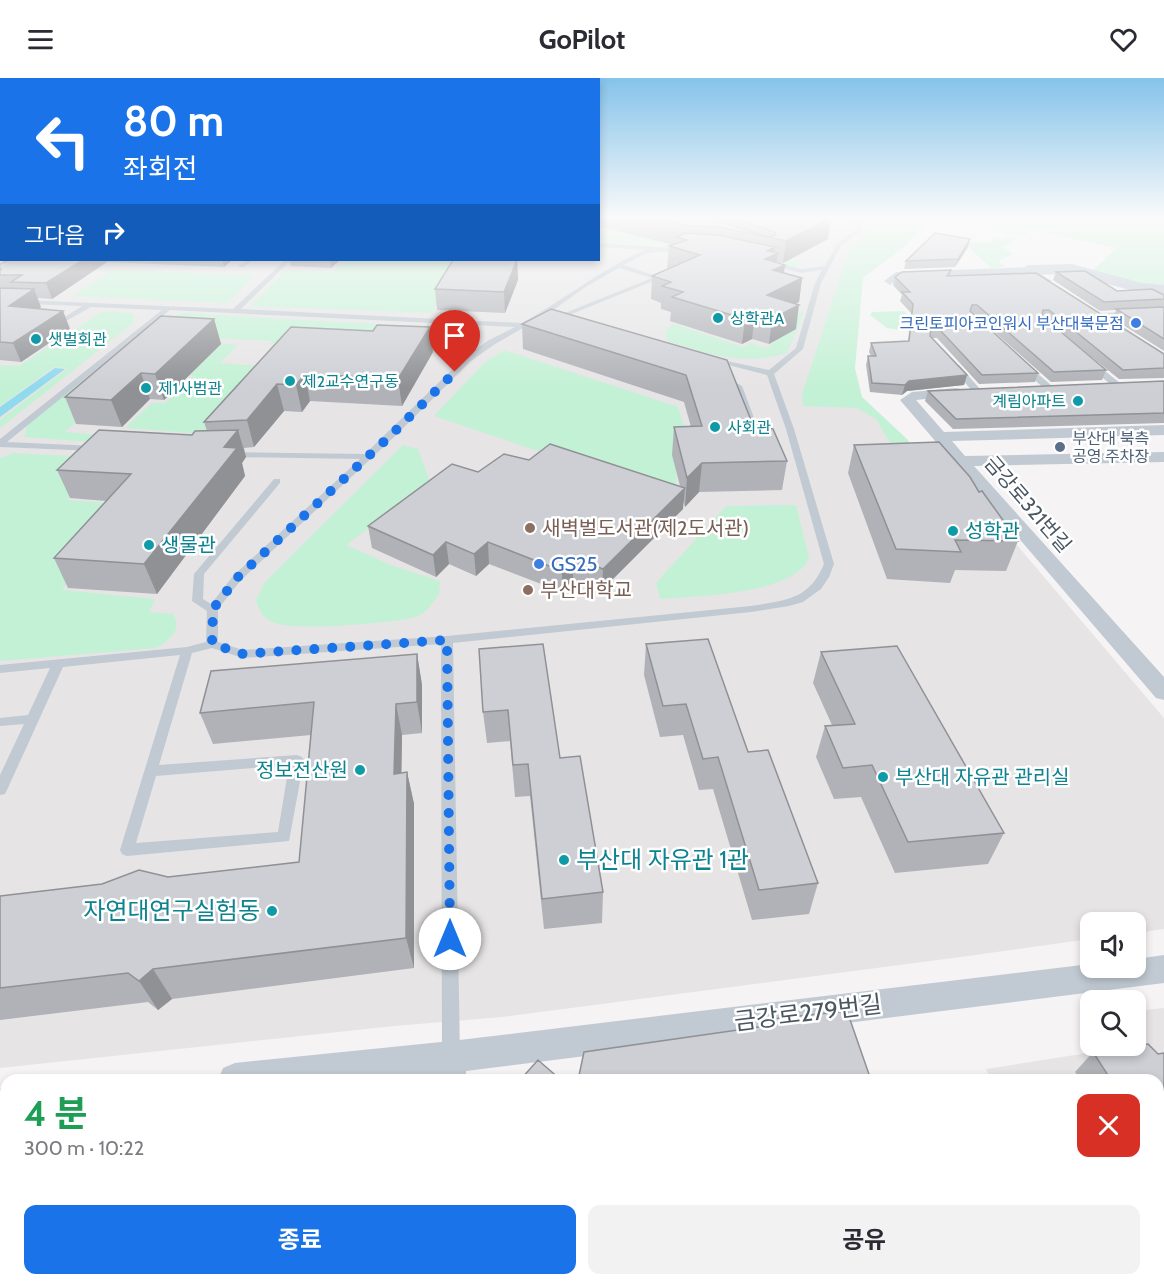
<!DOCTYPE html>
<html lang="ko">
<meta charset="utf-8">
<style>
:root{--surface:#fff;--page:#f2f2f3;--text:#2b2b33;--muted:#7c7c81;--accent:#1a73e8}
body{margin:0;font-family:Cabin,"Noto Sans KR",sans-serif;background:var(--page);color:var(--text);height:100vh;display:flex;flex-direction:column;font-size:22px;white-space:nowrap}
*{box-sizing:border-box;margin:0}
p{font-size:20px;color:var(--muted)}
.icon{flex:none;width:33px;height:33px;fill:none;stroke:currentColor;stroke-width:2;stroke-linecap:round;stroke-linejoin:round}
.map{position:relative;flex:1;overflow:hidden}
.drawer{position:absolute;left:0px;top:996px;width:1164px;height:212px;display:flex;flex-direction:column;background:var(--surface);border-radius:18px 18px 0 0;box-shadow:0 3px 9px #0003}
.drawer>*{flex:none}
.banner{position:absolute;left:0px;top:0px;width:600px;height:183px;box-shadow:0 3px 9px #0003;background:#1a73e8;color:#fff;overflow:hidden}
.controls{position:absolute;left:1080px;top:834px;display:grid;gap:12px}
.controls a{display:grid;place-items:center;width:66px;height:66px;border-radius:12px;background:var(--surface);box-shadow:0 3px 9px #0003;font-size:30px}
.pin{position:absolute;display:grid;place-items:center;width:51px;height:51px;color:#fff;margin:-62px -26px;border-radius:50% 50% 50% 0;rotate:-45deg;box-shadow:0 0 6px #0007}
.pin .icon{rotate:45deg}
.me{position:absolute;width:66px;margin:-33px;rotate:0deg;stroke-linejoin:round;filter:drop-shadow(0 0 4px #0008)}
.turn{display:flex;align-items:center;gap:21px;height:126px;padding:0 24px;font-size:27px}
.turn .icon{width:78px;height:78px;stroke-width:2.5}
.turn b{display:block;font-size:42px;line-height:51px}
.then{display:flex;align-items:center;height:57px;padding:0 24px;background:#0003;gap:12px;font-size:22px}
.round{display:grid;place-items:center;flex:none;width:63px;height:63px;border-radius:12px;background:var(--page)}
.summary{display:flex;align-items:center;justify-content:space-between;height:102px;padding:0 24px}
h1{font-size:36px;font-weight:700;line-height:45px;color:#1e9e55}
.action{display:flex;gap:12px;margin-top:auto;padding:12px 24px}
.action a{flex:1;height:69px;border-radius:12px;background:var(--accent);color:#fff;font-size:24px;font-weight:700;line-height:69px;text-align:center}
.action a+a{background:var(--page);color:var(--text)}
header{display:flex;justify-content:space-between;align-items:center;height:78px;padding:0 24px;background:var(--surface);font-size:27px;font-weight:700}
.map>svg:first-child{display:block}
</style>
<header><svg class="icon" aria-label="menu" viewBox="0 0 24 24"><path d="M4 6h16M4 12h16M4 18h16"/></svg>GoPilot<svg class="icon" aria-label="heart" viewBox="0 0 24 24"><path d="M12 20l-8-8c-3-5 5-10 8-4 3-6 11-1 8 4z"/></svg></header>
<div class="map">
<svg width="1164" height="1207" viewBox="0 0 1164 1207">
<rect width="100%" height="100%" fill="#f5f3f3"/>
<path fill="#e6e4e5" d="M0 141 2 182H598L599 141H904L859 200 848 291 854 324 878 340 906 383 947 385 1164 640V851L1136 855V844H1090V861L968 878 502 939 394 948 0 990Z
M1164 930V1207H1080L1078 1202H1158V1002H991L986 991 1094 974 1091 968H1136V933Z
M618 1202H1018L1020 1207H610Z"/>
<path fill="#c3f1d5" d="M865 141H942L925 147 904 169 863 200 855 290 862 319 907 361 920 381 899 380 876 341 857 330 803 328 802 316 850 169 870 153V145Z
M992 141H1164V208L1140 206 1092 193 1117 170 1034 153 1020 158 993 151Z
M599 150 624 157 635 153 804 183 794 191 671 165 599 164Z
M1006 158 1018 160 1003 169 1013 176 998 183 1005 189 991 190 965 166 969 163 990 165 992 160 1005 161Z
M344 182H463L431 235 250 228 286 192 333 194Z
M111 192 256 197 227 225 73 218Z
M791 231 804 235 787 275C743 288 710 277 667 263L665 252 674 246 743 269 751 265 766 270 791 251Z
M103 233 131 235 135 239 132 246 0 350V342L68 290 54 289 0 328V287L19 288Z
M904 233 926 256 887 250 870 237 872 234Z
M180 235 410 248 395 269 359 271 270 266 272 263 153 258Z
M434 248 470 252 472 256 459 276 415 273Z
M137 260 167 262 65 354 155 361 149 368 24 359 28 345Z
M214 265 238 267 220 285 279 289 218 357 125 350 152 325H165L194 298 181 296Z
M504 272 678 329 693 375 676 377V404L669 417 434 338 484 285Z
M403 367 418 371 430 404 346 467 393 488 440 503 439 517C433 524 424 537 416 539 393 545 291 554 272 544 262 539 259 532 256 522L265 504Z
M13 375 108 380 67 422 135 427 62 512 155 521 149 534 173 536C183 552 170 561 156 570L0 583V380Z
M796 427 809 479C796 517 694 518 660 521L656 505 726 428Z"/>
<path fill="#90daee" d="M55 290 65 291 0 339V329Z"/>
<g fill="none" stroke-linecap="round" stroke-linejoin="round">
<path fill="#c1cad2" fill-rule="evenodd" d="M854 141H860L863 151 841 168 821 205 803 271 774 296 794 351 834 486 829 499 821 511 803 524 789 528 751 534 453 565 460 978 457 984 451 987 445 984 442 978 441 566 243 580 212 570 192 575 159 687 297 677 302 679 304 682 289 763 127 778 122 776 120 772 180 577 63 589 7 712 5 716 0 717V697L24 646 0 648V640L28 637 50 590 0 595V587L187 569 206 564 207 533 192 523 194 496 274 401H280V405L204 496 203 521 211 526 233 498 360 381 231 379 228 378V374L365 376 465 279 489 262 515 249 170 232 7 364 94 368 98 371 97 373 0 369V361L162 232 91 229 59 247 57 246V244L82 228 0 225V221L233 231 285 182H291L241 231 522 245C564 222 601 191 645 172L598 169V165L687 171 685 174C656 173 649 172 624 187L661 200 564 239H560V237L652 200 619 190 587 208 549 235 495 266 471 283 393 360 241 502 218 531V564L243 572 447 558 751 528C786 522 809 522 824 486L786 351 767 297 709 282 713 280 769 292 796 270 815 205 822 192 801 195 767 186 770 184 801 191 825 188 837 166 857 151ZM289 687 278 754 136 765 156 698Z
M0 144H2V148H0Z
M247 182H253L243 189H239V187Z
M1130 234V236L1128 237 1097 239 1094 237 1097 235Z
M1089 285H1095L1120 305V309H1114L1089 289Z
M953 287H959L980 311V315H974L953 291Z
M1022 287H1028L1052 308V312H1046L1022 291Z
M721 300H727L742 308 762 361 761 363 754 361 735 309 721 304Z"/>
<path fill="#c1cad2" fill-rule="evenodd" d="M0 146H2L0 153Z
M1028 189 1052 203 1042 205 1026 196 899 200 890 207 884 203 896 194Z
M956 310 961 311 963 314 961 317 916 322 944 354 1164 347V357L952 363 965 378 1164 374V384L974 388 1164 599V622L1156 620 900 322 912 314Z
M1164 877V905L466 993V1002H432L433 997 388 1002H218L223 990 235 985 451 963 1090 886V890H1136V881Z
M0 1010H6V1044H0Z
M408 1202H446V1207H408Z"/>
<path fill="#c1cbd6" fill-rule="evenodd" d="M1072 186 1142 205 1164 207V217L1141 215 1071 196 1028 197 1020 192 1028 187Z"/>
</g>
<path fill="#b0b2b7" d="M598 141H831L828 161 783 185 776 184 785 187 784 195 802 200 799 224 795 225 796 251 769 266 752 261 742 266 670 243 671 234 661 231V225L651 221 652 198 669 191H667L669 168 673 167 598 148Z
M970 161 968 169 955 189 904 191 906 183Z
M8 182H232L224 189 107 184 52 221 37 220 41 229 38 231 63 233 70 251 21 284 0 282V186Z
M289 182H340L331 190 291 188Z
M517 182 518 202 505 235 437 232 435 211Z
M951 192 949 198 1036 195 1164 276V300L1119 301 1058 252 1106 292 1102 302 1051 304 974 236 1038 295 1035 304 979 306 937 260H931L967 297 964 307 907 313 902 317 870 314 866 287 868 278H871L869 274 871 265 908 263 911 235 900 223 902 217 893 207 895 199Z
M1056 194 1117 213 1164 217V273L1112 240 1116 232 1100 233 1053 202Z
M214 241 221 266 164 322 150 321 122 349 76 346 65 319Z
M522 246 727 282 753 347 787 383 782 412 699 414 685 429 683 423V431L602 512 573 501 562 514 489 486 476 498 449 486 436 499 372 470 368 448 478 394 529 382 680 408 672 377 674 349H691L684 324 523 271Z
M291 249 433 274 402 328 310 323 302 334 284 333 254 369 244 370 246 379 242 385 245 398 157 516 68 510 54 480 106 423 70 420 57 392 207 353 204 344Z
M1164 303V345L953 351 925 323 928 313Z
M854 367 979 414 1018 463 1006 493 955 492 950 505 887 501 848 395Z
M646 566 748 674 818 805 809 836 752 842 713 711 699 712 683 657 660 659 644 597Z
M479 571 560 680 603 814 602 845 544 851 530 718 515 719 510 663 487 665 483 634Z
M821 574 1004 755 988 786 895 795 861 719 834 721 816 679 825 648 832 647 813 605Z
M417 576 422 607V655L402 657 401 695 407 694 414 726V890L172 921 158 932 148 924 0 942V818L299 784 311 657 213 666 200 635Z
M1093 974 1158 976 1164 975V1149L1158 1147V1002H1081L1075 994Z"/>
<path fill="#909195" d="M829 141H831L828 161 783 185 786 163Z
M970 161 968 169 955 189 958 181Z
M775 169 773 177 778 175 775 191 785 187 782 209 762 204 767 173Z
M83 182H106L107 184 52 221 46 205Z
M222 182H232L224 189Z
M330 182H340L331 190Z
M517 182 518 202 505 235 504 214Z
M802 200 799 224 767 240V217Z
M34 211 41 229 16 246 9 228Z
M799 227 796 251 769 266 772 241Z
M63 233 70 251 21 284 13 265Z
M755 236 752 261 742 266 745 241Z
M214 241 221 266 164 322 155 296Z
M430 249 433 274 402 328 398 301Z
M141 295 150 321 122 349 111 322Z
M305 296 310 323 302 334 296 307Z
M967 297 964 307 907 313 902 317 905 307 909 303Z
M277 306 284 333 254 369 247 342Z
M238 352 246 379 242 385 245 398 157 516 144 486 224 369Z
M702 385 699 414 685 429 687 400Z
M685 410 683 431 602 512 603 491Z
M446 464 449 486 436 499 433 477Z
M488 464 489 486 476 498 474 476Z
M573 479V501L562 514V493Z
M417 576 422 607V655L417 624Z
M396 626 402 657 401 727 394 696Z
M407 694 414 726V890L406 860Z
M153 891 172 921 158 932 139 903Z
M194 1202H232L231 1207H193Z"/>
<path fill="#cdcfd5" stroke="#909195" stroke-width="1.5" d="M657 141H712L768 159 719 149 681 147Z
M736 141H829L786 163 768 159 776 157 775 154Z
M686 155 718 157 775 169 767 173 778 175 765 181 785 187 773 192 802 200 767 217 799 227 772 241 755 236 745 241 672 219 683 214 662 208 671 204 652 198 700 177 669 168 687 162 676 159Z
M935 155 970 161 958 181 906 183Z
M8 182H83L46 205 11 204 22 197H0V192L2 191H0V186Z
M453 182H517L504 214 435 211Z
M951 192 947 198 1036 195 1164 276V290L1123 292 1049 232H1043L1042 238 1106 292 1054 294 977 227H972L970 233 1038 295 982 297 939 251H931L930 258 967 297 909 303 905 307 872 305 868 278H876L871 265 909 263 913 226 902 214H910L895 199 902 194Z
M1085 193 1117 213 1152 211 1164 217V221L1104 224 1056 194Z
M0 210 34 211 9 228 63 233 13 265 0 264Z
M1164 229V261L1116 231Z
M551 231 727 282 753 347H763L773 351 787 383 702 385 687 400 674 349 702 348 686 297 522 246Z
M161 238 214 241 155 296 141 295 111 322 65 319Z
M377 247 430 249 398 301 305 296 296 307 277 306 247 342 204 344 291 249 373 253Z
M1164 303V335L956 341 928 313Z
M99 352 192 357 195 353 238 352 224 369 237 370 144 486 54 480 131 396 57 392Z
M939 364 970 399 979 414 982 413 1018 463 955 462 961 474 896 471 854 367Z
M550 366 685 410 603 491 573 479 562 493 488 464 474 476 446 464 433 477 368 448 452 386 478 394 504 376 529 382Z
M708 561 748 674 768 672 818 805 759 812 718 679 703 681 686 626 663 628 646 566Z
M543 566 560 680 580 678 603 814 542 821 528 686 513 687 508 632 483 634 479 571Z
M897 568 1004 755 908 764 872 687 843 690 825 648 855 646 821 574Z
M417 576V624L396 626 394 696 407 694 406 860 153 891 139 903 128 895 0 910V818L102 806 139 792 168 799 299 784 314 624 200 635 211 593Z
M847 933 871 1002H578L584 974 773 947 771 941Z
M1148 966 1158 976 1164 975V1123L1158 1118V1002H1111L1093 974Z
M538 982 561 1002H520Z
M103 1202H194L193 1207H102Z
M481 1202H558L557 1207H480Z
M682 1202H952L954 1207H646Z"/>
<linearGradient id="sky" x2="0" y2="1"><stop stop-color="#85c3ea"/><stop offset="0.45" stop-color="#fafafa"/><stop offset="1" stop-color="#fafafa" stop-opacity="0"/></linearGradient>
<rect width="1164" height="310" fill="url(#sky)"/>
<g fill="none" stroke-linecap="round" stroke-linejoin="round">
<path stroke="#1a73e8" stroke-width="10" stroke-dasharray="0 18" d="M450 861 447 562 243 576 212 566 213 531 237 500 390 358 455 294"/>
</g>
<g fill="#0f9aa8" stroke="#fff" stroke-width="2">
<circle cx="718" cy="240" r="6"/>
<circle cx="36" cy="261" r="6"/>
<circle cx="290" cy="303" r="6"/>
<circle cx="146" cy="310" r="6"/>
<circle cx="1078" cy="323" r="6"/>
<circle cx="715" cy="349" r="6"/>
<circle cx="953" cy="453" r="6"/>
<circle cx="149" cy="467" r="6"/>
<circle cx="360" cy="692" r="6"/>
<circle cx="883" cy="699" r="6"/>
<circle cx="564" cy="782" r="6"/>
<circle cx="272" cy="833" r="6"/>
</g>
<g fill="#3f7fe0" stroke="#fff" stroke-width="2">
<circle cx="1136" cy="245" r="6"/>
<circle cx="539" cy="486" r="6"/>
</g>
<circle fill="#5c6f8a" stroke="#fff" stroke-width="2" cx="1060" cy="369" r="6"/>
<g fill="#8d6e63" stroke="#fff" stroke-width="2">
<circle cx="530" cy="450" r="6"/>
<circle cx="528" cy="512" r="6"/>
</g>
<g text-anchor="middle" stroke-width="5" stroke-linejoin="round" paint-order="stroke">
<g font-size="16" fill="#0d838f" stroke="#fff" text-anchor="start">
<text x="730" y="246">상학관A</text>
<text x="48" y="267">샛벌회관</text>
<text x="302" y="309">제2교수연구동</text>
<text x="158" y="316">제1사범관</text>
<text x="1066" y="329" text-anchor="end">계림아파트</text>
<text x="727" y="355">사회관</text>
</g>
<g font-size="16" fill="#366cbe" stroke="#fff" text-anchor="end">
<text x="1124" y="251">크린토피아코인워시 부산대북문점</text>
</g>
<g font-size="16" fill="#4e5e75" stroke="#fff" text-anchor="start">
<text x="1072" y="366">부산대 북측<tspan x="1072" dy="18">공영 주차장</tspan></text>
</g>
<g font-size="20" fill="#4a5661" stroke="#fff">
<text transform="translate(1028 426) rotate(49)" y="7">금강로321번길</text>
</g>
<g font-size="20" fill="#785e54" stroke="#fff" text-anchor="start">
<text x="542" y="457">새벽벌도서관(제2도서관)</text>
<text x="540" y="519">부산대학교</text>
</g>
<g font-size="20" fill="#0d838f" stroke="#fff" text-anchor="start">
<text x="965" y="460">성학관</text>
<text x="161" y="474">생물관</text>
<text x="348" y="699" text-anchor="end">정보전산원</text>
<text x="895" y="706">부산대 자유관 관리실</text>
</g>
<g font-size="20" fill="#366cbe" stroke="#fff" text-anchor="start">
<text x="551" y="493">GS25</text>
</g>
<g font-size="24" fill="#0d838f" stroke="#fff" text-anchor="start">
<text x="576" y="790">부산대 자유관 1관</text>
<text x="260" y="841" text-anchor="end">자연대연구실험동</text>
</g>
<g font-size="24" fill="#4a5661" stroke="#fff">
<text transform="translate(808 935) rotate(-7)" y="8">금강로279번길</text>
</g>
</g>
</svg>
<div class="controls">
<a><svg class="icon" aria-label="sound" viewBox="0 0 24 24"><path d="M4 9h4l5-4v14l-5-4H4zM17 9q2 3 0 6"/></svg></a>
<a><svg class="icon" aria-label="search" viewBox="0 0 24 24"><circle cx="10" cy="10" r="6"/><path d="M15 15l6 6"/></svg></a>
</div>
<div class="pin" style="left:455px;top:294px;background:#d93025"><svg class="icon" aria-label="arrive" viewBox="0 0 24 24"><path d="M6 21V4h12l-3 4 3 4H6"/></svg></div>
<svg class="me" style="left:450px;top:861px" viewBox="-20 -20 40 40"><circle r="19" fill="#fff"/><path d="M0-13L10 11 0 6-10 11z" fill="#1a73e8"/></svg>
<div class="banner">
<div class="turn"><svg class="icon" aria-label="left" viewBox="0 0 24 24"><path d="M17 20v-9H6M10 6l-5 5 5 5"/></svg><div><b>80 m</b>좌회전</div></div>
<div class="then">그다음<svg class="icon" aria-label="right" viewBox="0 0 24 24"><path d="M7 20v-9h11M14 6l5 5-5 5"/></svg></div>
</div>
<section class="drawer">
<div class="summary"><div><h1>4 분</h1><p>300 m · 10:22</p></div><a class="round" style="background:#d93025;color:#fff"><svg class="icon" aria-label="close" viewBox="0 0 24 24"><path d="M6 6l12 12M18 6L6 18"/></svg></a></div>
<div class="action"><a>종료</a><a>공유</a></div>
</section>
</div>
